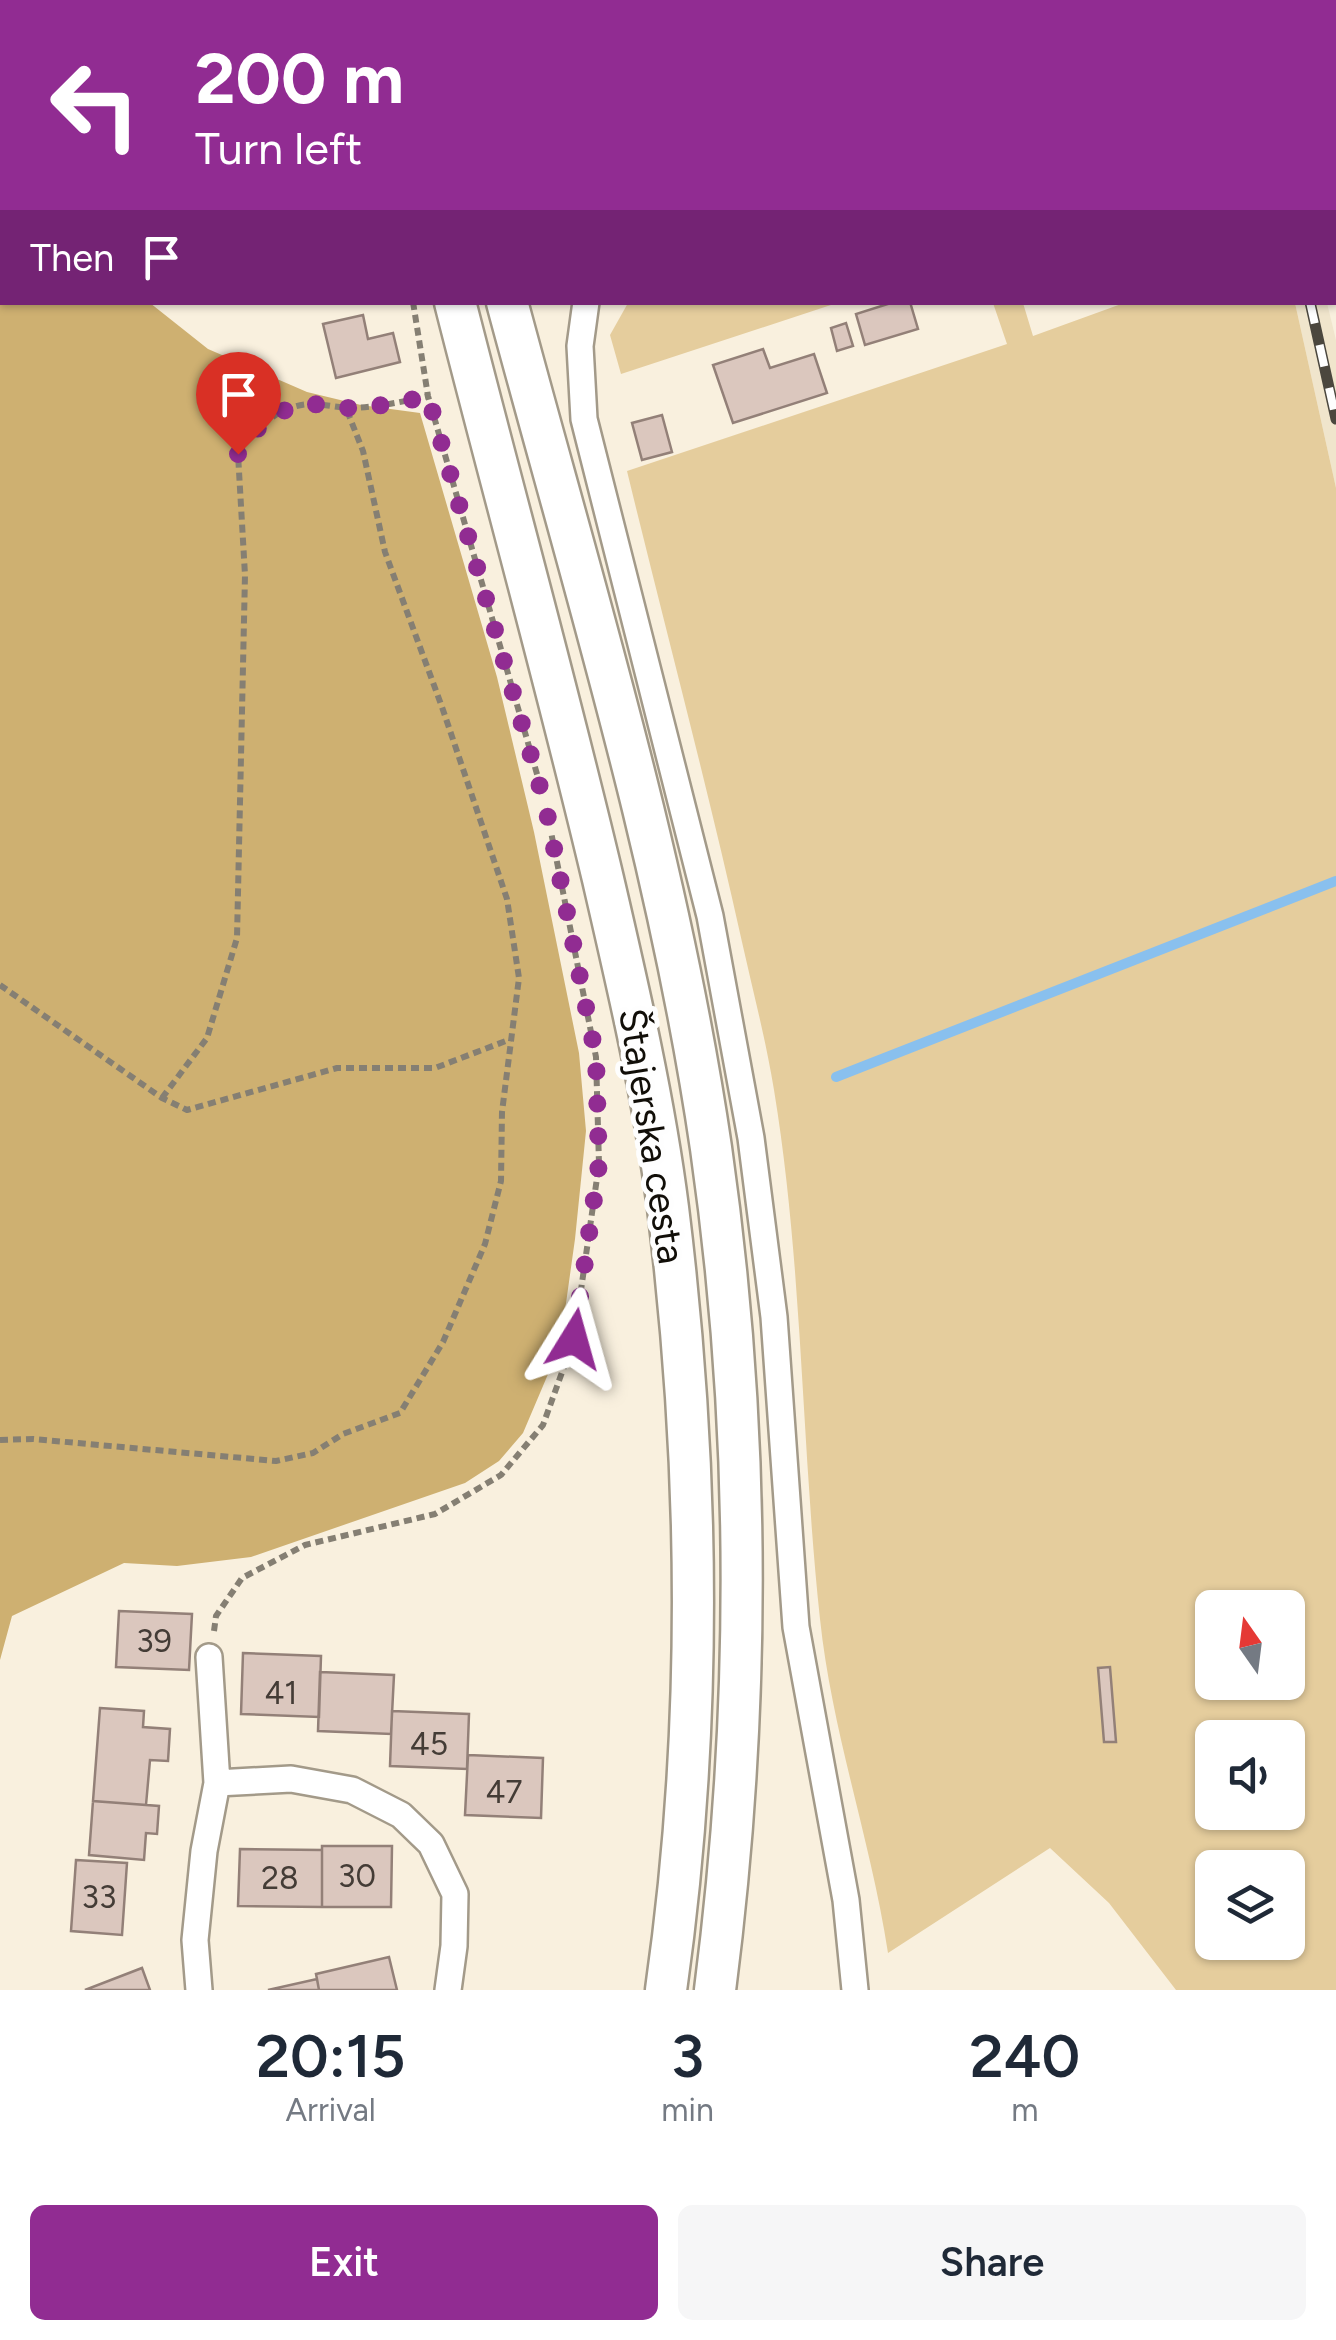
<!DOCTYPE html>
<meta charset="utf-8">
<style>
:root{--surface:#fff;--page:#f6f6f7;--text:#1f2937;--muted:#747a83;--accent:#912c92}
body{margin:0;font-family:Figtree,sans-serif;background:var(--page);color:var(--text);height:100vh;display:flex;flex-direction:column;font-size:38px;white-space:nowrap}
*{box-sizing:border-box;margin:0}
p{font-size:32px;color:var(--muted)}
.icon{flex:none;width:55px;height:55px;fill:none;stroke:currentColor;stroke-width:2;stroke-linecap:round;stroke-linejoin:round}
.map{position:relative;height:1990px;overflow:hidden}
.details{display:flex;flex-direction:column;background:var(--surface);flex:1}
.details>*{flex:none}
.guide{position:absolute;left:0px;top:0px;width:1338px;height:305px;box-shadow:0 2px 8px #0004;background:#912c92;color:#fff;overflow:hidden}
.needle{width:65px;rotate:346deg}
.controls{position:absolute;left:1195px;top:1590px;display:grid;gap:20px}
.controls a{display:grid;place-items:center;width:110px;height:110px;border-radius:15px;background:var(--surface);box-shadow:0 2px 8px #0004;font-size:50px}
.pin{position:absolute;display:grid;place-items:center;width:85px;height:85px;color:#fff;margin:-102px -42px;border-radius:50% 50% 50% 0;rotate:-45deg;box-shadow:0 0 10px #0007}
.pin .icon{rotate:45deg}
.me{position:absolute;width:110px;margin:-55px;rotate:8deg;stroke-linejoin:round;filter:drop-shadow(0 0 8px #0008)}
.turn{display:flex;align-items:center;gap:35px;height:210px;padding:0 30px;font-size:45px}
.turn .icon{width:130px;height:130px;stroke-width:2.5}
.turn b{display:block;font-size:70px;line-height:85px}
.then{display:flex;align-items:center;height:95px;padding:0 30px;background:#0003;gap:20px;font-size:38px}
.eta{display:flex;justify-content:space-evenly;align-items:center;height:170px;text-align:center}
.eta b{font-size:60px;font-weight:600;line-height:70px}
.action{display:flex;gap:20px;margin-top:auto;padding:20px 30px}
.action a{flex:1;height:115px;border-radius:15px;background:var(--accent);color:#fff;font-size:40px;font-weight:600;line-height:115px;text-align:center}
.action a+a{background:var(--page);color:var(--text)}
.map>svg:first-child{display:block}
</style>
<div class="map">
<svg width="1336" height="1990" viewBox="0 0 1336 1990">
<rect width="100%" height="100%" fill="#f9f0de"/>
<path fill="#f0e5cc" d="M1295 303H1327L1336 340V488Z"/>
<path fill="#e5cd9d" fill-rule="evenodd" d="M566 0H1124L557 2Z
M628 303V302L837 303 621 374 610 335Z
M993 303H1023L1033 336 1124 303H1295L1336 488V1990H1176L1109 1903 1050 1848 888 1953C871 1841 832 1733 820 1619 801 1443 803 1266 774 1090 766 1041 753 991 742 942 707 784 665 628 627 471L1007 344ZM1212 1608H1288V1682H1212ZM1212 1738H1288V1812H1212ZM1212 1868H1288V1942H1212Z"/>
<path fill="#ceb071" d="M0 0H137L2 2V302L150 303 208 349 307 392 361 405 420 413 497 677 534 832 579 1053 586 1131 575 1239 560 1346 523 1433 499 1461 465 1483 251 1557 177 1566 124 1563 12 1616 0 1660Z"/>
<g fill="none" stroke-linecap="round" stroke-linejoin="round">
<path stroke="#89c0ee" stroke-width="10" d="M836 1077 1336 881"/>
</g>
<path fill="#dbc7be" stroke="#938078" stroke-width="2.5" d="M894 302H910L918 329 865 345 856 314Z
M363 315 368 339 393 333 400 362 336 378 323 324Z
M846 323 853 346 837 351 831 328Z
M763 349 770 368 814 354 827 393 733 423 713 365Z
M662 415 672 452 642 460 632 423Z
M119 1611 192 1614 189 1670 116 1667Z
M243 1653 321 1656 319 1717 241 1714Z
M1110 1667 1116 1742H1104L1098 1668Z
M320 1672 394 1675 391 1734 318 1731Z
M100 1708 144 1711 143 1727 170 1729 168 1761 150 1760 146 1805 93 1801Z
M392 1711 469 1714 467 1769 390 1766Z
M468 1755 543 1758 541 1818 465 1815Z
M93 1801 159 1806 157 1834 146 1833 144 1860 89 1855Z
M322 1846H392L391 1907H322Z
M240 1849 322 1850V1907L238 1906Z
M76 1860 127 1863 122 1935 71 1931Z
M389 1957 397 1990H319L316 1974Z
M142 1968 150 1990H85Z
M317 1979 319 1990H268Z"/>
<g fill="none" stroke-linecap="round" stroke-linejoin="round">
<defs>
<path id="street" d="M350 0V2
M1153 2 1155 0
M586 302 580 346 584 419 710 916 751 1138 774 1317 796 1627 846 1900 855 1990
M217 1783 291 1779 352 1790 401 1815 431 1844 455 1894 454 1946 448 1990
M199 1990 195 1940 204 1851 217 1783 209 1657"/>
<path id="primary" d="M385 0 386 2
M435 0 436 2
M455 302C504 495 557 685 603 879 628 987 654 1098 668 1208 700 1467 703 1731 666 1990
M507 302C582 582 669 861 711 1148 751 1427 751 1711 715 1990"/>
</defs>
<use href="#street" stroke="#a39a89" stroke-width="30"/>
<use href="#primary" stroke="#a39a89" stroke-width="45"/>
<path stroke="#857f73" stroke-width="6" stroke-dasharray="8 5" stroke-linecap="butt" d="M190 2 197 0
M413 302 428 396 539 781
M0 985 162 1098 187 1110 337 1068H435L511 1039
M162 1098 207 1038 237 938 245 575 238 454C251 429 282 404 312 404 325 404 338 408 351 408 377 407 402 402 428 396
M0 1440 33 1439 276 1461 313 1453 343 1434 400 1413 443 1342 485 1244 501 1181 502 1112 519 978 507 899 442 707 385 552 363 451 346 408
M214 1631 216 1616 242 1578 305 1545 435 1514 501 1475 543 1425 574 1339 599 1164 596 1057 551 832"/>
<use href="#street" stroke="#fff" stroke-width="25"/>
<use href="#primary" stroke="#fff" stroke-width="40"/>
<defs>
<path id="rail" d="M1243 0 1244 2
M1310 302 1336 419"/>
</defs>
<use href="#rail" stroke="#4b473e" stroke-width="11"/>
<use href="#rail" stroke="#fefefe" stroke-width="8" stroke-dasharray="22" stroke-linecap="butt"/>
</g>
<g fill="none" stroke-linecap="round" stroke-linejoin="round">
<path stroke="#912c92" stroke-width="18" stroke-dasharray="0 32.4" d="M238 454C251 429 282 404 312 404 325 405 338 408 351 408 377 407 402 402 428 396L546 808 596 1057 599 1164 574 1339"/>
</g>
<g text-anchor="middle" stroke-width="10" stroke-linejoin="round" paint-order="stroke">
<g font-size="32" fill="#443c36">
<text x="154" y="1652">39</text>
<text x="281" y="1704">41</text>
<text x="429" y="1755">45</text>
<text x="504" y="1803">47</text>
<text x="357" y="1887">30</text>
<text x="280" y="1889">28</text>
<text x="99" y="1908">33</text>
</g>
<g font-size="38" fill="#110e08" stroke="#fefefe">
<text transform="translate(652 1136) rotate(81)" y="13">Štajerska cesta</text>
</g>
</g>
</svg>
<div class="controls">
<a><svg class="needle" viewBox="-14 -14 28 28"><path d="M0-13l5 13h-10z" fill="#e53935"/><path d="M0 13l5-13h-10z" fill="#747a83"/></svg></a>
<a><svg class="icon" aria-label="sound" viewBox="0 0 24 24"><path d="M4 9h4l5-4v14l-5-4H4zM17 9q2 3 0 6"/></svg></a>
<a><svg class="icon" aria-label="layers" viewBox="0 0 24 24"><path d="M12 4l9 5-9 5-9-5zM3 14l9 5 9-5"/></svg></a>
</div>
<div class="pin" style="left:238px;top:454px;background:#d93025"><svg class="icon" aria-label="arrive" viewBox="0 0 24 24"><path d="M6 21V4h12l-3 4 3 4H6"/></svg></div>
<svg class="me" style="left:574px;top:1339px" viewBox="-20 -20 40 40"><path d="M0-17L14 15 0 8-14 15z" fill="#912c92" stroke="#fff" stroke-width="4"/></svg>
<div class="guide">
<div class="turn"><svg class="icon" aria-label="left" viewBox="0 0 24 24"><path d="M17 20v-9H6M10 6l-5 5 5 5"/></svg><div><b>200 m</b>Turn left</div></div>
<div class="then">Then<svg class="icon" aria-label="arrive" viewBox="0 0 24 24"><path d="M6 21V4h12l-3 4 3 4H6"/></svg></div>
</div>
</div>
<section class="details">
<div class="eta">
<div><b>20:15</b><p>Arrival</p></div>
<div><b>3</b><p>min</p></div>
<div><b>240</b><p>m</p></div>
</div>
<div class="action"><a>Exit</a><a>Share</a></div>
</section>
